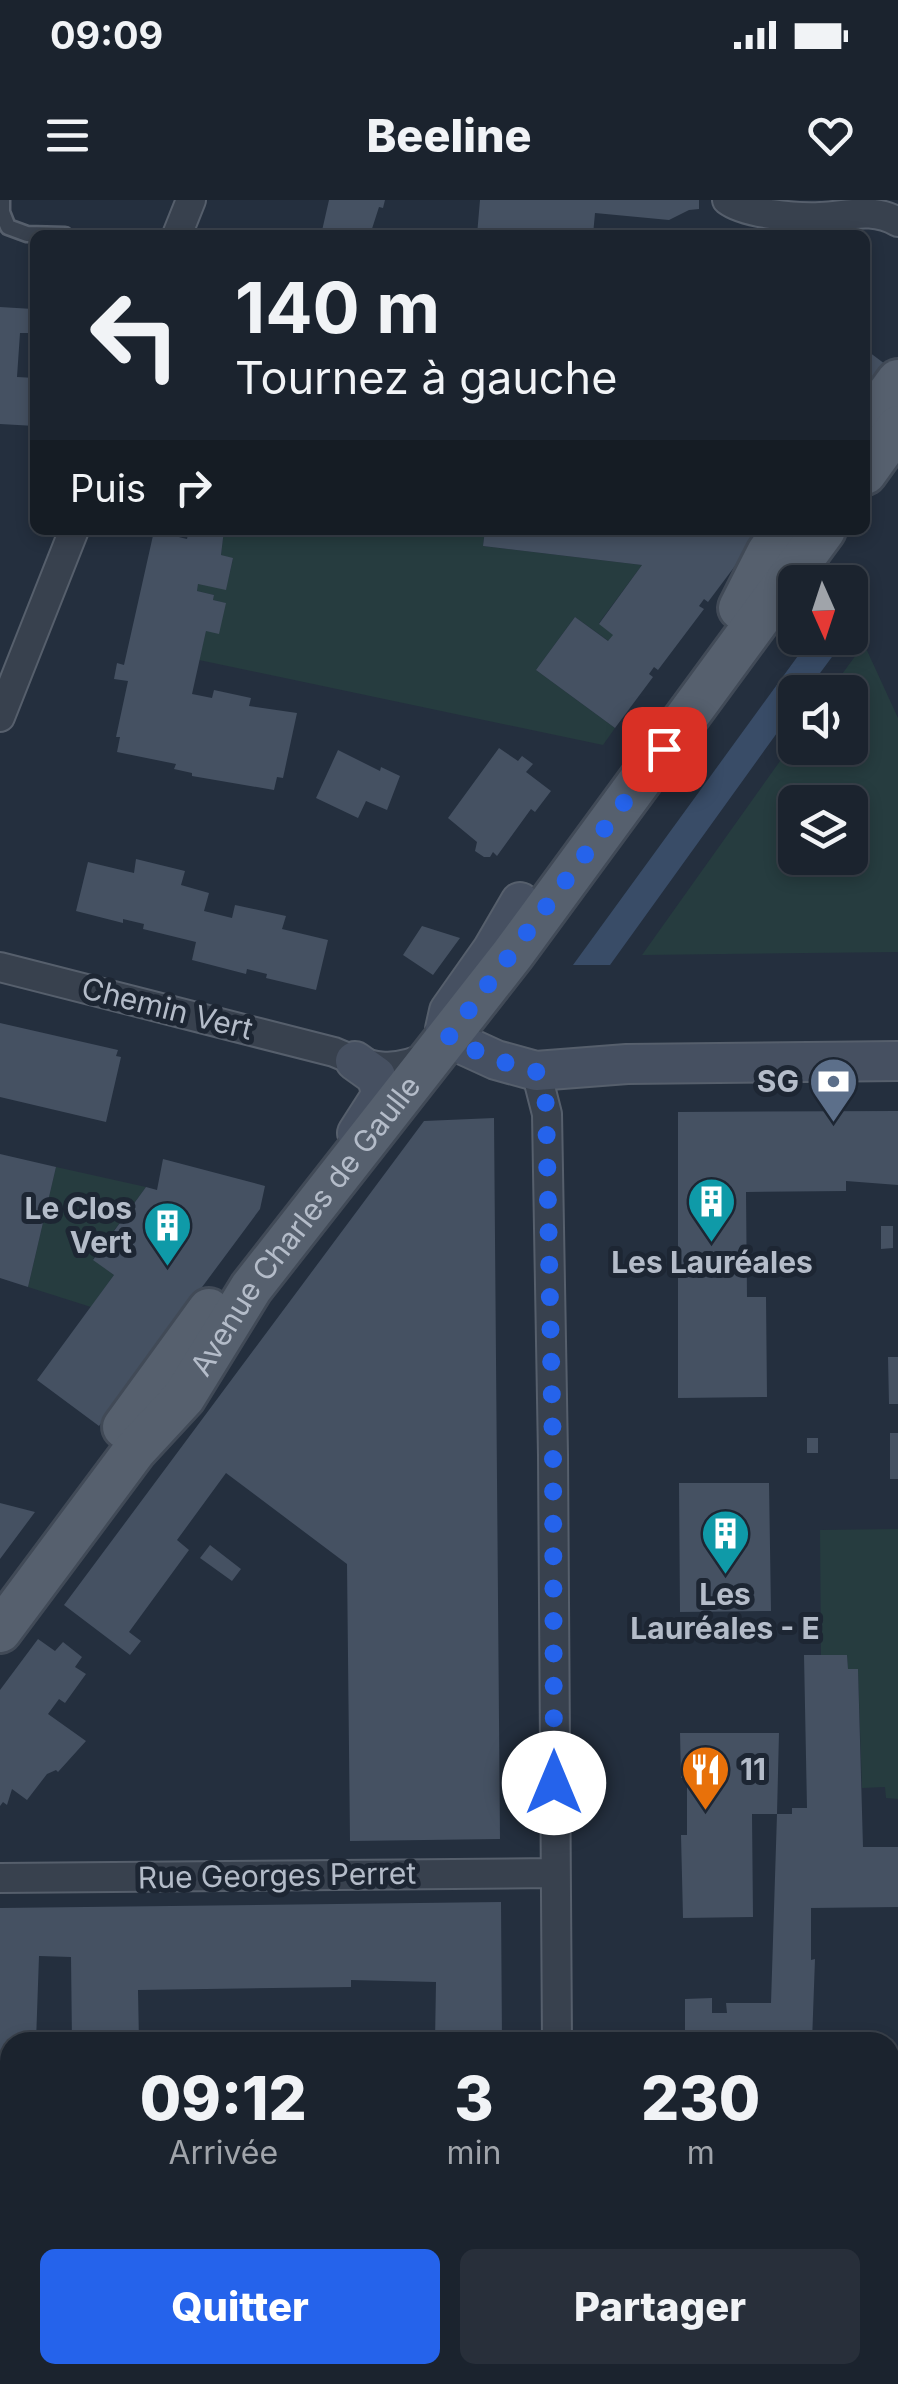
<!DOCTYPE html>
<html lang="fr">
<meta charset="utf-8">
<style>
:root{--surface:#1b232e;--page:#282f3a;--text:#f1f3f6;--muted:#a0a4aa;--line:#39404a;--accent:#2563eb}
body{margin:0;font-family:Inter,sans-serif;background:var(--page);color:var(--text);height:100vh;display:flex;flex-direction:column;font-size:38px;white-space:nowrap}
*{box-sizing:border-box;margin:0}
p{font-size:32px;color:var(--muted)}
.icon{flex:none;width:55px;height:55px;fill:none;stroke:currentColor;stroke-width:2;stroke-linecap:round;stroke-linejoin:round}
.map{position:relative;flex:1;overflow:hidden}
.panel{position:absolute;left:0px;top:1832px;width:900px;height:352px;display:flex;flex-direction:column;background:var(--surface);border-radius:30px 30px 0 0;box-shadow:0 5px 15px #0003,0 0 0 2px var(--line)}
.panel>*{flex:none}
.hud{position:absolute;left:30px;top:30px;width:840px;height:305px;border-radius:15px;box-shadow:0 5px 15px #0003,0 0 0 2px var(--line);background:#1b232e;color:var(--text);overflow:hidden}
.needle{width:65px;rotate:177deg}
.fabs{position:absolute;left:778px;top:365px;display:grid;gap:20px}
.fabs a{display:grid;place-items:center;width:90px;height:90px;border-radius:15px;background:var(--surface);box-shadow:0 5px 15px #0003,0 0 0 2px var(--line);font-size:50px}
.pin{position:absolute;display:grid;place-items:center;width:85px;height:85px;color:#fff;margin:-42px;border-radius:20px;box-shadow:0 5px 15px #0006}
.me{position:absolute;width:110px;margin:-55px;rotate:0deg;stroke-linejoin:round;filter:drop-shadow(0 0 8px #0008)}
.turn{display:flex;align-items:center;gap:35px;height:210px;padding:0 40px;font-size:45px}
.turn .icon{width:130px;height:130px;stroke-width:2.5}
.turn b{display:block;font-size:70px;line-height:85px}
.then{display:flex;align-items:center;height:95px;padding:0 40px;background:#0003;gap:20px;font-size:38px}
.eta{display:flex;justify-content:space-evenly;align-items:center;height:170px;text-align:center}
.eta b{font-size:60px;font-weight:800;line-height:70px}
.button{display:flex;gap:20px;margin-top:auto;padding:20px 40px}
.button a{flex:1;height:115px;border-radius:15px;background:var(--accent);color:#fff;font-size:40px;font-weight:800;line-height:115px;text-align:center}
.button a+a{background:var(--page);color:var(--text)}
.status{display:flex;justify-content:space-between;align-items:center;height:70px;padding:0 50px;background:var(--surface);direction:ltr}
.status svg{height:28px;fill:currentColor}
header{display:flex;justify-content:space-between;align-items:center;height:130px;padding:0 40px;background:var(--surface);font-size:45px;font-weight:800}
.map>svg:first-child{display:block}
</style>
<div class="status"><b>09:09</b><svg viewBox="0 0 49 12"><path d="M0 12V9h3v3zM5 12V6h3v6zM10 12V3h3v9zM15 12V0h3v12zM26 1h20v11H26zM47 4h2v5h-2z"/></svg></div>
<header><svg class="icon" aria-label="menu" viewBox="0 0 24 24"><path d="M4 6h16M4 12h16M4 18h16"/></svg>Beeline<svg class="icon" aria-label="heart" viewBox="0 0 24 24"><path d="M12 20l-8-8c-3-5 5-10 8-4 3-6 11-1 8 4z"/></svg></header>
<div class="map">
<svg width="898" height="2184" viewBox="0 0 898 2184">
<rect width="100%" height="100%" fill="#242f3e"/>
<path fill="#263c3f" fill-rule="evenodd" d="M224 330H366L401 335 403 330H485L483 346 642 365 599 423 615 436 610 442 575 417 536 470 615 528 603 545 199 460 206 431 225 403 213 400 214 395 197 391 198 384 226 389 233 359 221 355Z
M864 444 898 518V752L642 755 795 540V548H850V492H829ZM795 602H850V658H795Z
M56 967 146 987 93 1059 114 1075 91 1107 28 1087Z
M898 1329V1599L886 1598 885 1587 862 1588 858 1470 848 1469 847 1455H821L820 1330Z"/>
<path fill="#394c67" d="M811 438H846L806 492H795V508L610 765H573Z"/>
<path fill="#455162" d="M329 0H385L383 8 379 7 370 35H321Z
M480 0H699V9L689 10 669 20 595 13 593 35H477Z
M0 107 33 109 31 133H20L17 177 35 178V226L0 224Z
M865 149 885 164 865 190Z
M189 330H224L221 355 233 358 226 390 198 384 197 391 214 395 213 400 226 403 219 434 206 431 192 494 212 498 214 490 251 498 249 506 297 513 283 578 277 577 274 590 192 576V573L174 569 176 564 117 552 120 537H116L128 481 114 479 117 463 124 465 154 331 187 339Z
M485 330H754L759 334 708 402 704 399 699 406 704 409 658 470 654 467 649 474 653 477 615 528 536 470 575 417 608 441 613 435 599 424 642 365 483 346Z
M499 548 518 561 522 556 533 564 526 572 551 591 535 612 531 609 497 656 493 652 490 657H484L475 651 477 642 448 618Z
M338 550 380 571 381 567 400 576 387 610 366 601 358 618 316 598Z
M136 659 185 671 181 685 209 693 204 711 232 718 235 705 286 716 282 729 328 740 316 790 266 778 267 774 247 769 246 774 192 760 196 742 143 729 144 724 123 719V723L76 711 88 662 134 673Z
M422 726 460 738 433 775 403 755Z
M0 823 118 850 116 856 121 857 106 922 0 897Z
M898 911V985L846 981V991L746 992 747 1097H766L767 1197 678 1198V912Z
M494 918 500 1639 350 1641 347 1364 226 1273 177 1340 189 1350 129 1432 141 1441 130 1455 64 1405 424 921Z
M0 954 56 967 28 1087 0 1078Z
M163 959 265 986 260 1009 99 1226 37 1180 114 1075 93 1060 146 987 157 990Z
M881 1026H893V1048L881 1049Z
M888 1157H898V1204H889Z
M890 1233H898V1279H890Z
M807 1238H818V1253H807Z
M679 1283H769L771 1411 680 1412Z
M0 1303 35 1312 0 1359Z
M210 1345 241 1369 232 1381 200 1358Z
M38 1439 55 1451 63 1442 82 1457 75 1467 86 1474 65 1503 59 1499 48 1514 86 1541 58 1572 56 1570 47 1574 27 1600 12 1589 7 1605 3 1602 0 1606V1490Z
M804 1455H847L848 1469H858L863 1647H898V1707L811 1708V1760L815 1759 812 1842H685V1799L712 1798V1813H727L726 1803H771L777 1614H752L753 1717 683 1718 681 1635H687V1578H681L680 1533H779L777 1614H792V1608H807Z
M501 1702 502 1842H435L436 1782 351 1780V1787L138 1790 139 1842H72L71 1757 39 1756 36 1842H10V1865L0 1872V1708Z
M0 1896H10V2066L0 2067 5 1932H0Z
M898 1919V1953L890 1954V1921Z
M898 2073V2174L890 2175V2074Z
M74 2175H352L353 2184H18Z
M408 2175H537L538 2184H409Z
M619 2175H660L661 2184H621Z
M680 2175H799L801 2184H681Z"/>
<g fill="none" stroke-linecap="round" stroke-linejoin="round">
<defs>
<path id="lane" d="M2 0V12L8 27 27 34 65 35"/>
<path id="street" d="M727 0C745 14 797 18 820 17 847 16 873 7 898 22
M177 35 191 0
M0 517 74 330
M0 767 334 852C369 867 393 874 428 856
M536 871 547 914 553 1255 557 1842
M0 1678 554 1673
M379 2175 381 2184"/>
<path id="secondary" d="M520 702 492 750 449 811 445 829 448 838 496 860 536 871 627 864 898 861
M355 861 376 876 382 894 357 933"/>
<g id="primary">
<path d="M865 226 898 181"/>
<path d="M865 273 898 227"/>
<path d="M740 408 768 353 784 330"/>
<path d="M124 1227 209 1110"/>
<path id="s1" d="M0 1431 135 1250 184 1197 251 1088 512 755 824 330"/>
<path d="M890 1999 898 1998"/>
<path d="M890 2032 898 2031"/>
<path d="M0 2108 10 2107"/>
<path d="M0 2144 10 2143"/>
</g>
</defs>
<use href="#lane" stroke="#565f6c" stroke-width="19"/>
<use href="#street" stroke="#565f6c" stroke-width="32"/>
<use href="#secondary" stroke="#565f6c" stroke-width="42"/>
<use href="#primary" stroke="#414a57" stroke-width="48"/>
<use href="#lane" stroke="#38414e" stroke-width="14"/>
<use href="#street" stroke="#38414e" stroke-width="28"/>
<use href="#secondary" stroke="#465061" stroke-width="38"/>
<use href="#primary" stroke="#56606e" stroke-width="42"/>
</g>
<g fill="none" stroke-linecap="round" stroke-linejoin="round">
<path stroke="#2563eb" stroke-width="18" stroke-dasharray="0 32.4" d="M554 1583 553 1254 546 904 536 871 496 860 448 838 664 549"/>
</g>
<defs>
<symbol id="bank-pin" viewBox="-11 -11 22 30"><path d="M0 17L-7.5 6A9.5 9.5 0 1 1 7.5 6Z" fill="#5c6f8a" stroke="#1d2633"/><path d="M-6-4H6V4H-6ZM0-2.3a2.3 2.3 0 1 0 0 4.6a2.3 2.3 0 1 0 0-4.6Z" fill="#fff"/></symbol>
<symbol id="building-pin" viewBox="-11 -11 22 30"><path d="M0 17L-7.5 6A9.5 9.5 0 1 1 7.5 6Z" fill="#0f9aa8" stroke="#1d2633"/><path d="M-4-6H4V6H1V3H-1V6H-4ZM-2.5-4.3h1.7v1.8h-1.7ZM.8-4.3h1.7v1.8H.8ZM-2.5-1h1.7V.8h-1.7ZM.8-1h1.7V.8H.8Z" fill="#fff"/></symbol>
<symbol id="restaurant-pin" viewBox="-11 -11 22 30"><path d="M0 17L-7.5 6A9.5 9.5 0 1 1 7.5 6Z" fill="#e8710a" stroke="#1d2633"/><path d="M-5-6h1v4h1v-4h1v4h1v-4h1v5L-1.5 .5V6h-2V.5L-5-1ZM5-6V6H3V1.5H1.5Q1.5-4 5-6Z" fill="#fff"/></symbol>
</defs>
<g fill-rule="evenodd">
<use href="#bank-pin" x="806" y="854" width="55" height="75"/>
<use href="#building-pin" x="684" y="974" width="55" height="75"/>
<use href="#building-pin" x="140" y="998" width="55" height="75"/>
<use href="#building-pin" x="698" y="1306" width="55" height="75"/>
<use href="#restaurant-pin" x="678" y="1542" width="55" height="75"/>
</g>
<g text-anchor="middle" stroke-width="10" stroke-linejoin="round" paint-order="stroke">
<g font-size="30" fill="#b4bcc9" stroke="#1d2633">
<text transform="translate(167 809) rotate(14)" y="10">Chemin Vert</text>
<text dy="10" stroke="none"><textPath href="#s1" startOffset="508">Avenue Charles de Gaulle</textPath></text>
<text transform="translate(277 1676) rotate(-1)" y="10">Rue Georges Perret</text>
</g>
<g font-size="30" font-weight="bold" fill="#b4bcc9" stroke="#1d2633" text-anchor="end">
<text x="799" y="892">SG</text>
<text x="132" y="1019">Le Clos<tspan x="132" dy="34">Vert</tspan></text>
<text x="712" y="1073" text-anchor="middle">Les Lauréales</text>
<text x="725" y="1405" text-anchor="middle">Les<tspan x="725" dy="34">Lauréales - E</tspan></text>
<text x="740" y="1580" text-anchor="start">11</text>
</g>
</g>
</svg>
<div class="fabs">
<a><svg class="needle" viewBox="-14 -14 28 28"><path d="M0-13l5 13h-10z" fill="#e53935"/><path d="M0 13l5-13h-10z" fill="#a0a4aa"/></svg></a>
<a><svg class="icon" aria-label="sound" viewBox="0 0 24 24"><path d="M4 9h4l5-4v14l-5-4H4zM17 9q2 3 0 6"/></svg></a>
<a><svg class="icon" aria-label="layers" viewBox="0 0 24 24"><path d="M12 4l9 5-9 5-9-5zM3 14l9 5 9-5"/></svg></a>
</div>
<div class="pin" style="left:664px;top:549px;background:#d93025"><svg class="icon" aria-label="arrive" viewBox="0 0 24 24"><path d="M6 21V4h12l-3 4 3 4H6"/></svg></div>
<svg class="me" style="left:554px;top:1583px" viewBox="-20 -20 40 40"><circle r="19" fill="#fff"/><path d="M0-13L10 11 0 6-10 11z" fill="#2563eb"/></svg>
<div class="hud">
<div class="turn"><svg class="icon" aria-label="left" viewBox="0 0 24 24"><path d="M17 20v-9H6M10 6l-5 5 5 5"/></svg><div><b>140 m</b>Tournez à gauche</div></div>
<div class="then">Puis<svg class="icon" aria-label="right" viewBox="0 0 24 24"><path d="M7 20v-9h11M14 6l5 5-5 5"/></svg></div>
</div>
<section class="panel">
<div class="eta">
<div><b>09:12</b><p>Arrivée</p></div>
<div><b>3</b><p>min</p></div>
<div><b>230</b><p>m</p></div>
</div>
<div class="button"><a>Quitter</a><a>Partager</a></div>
</section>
</div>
